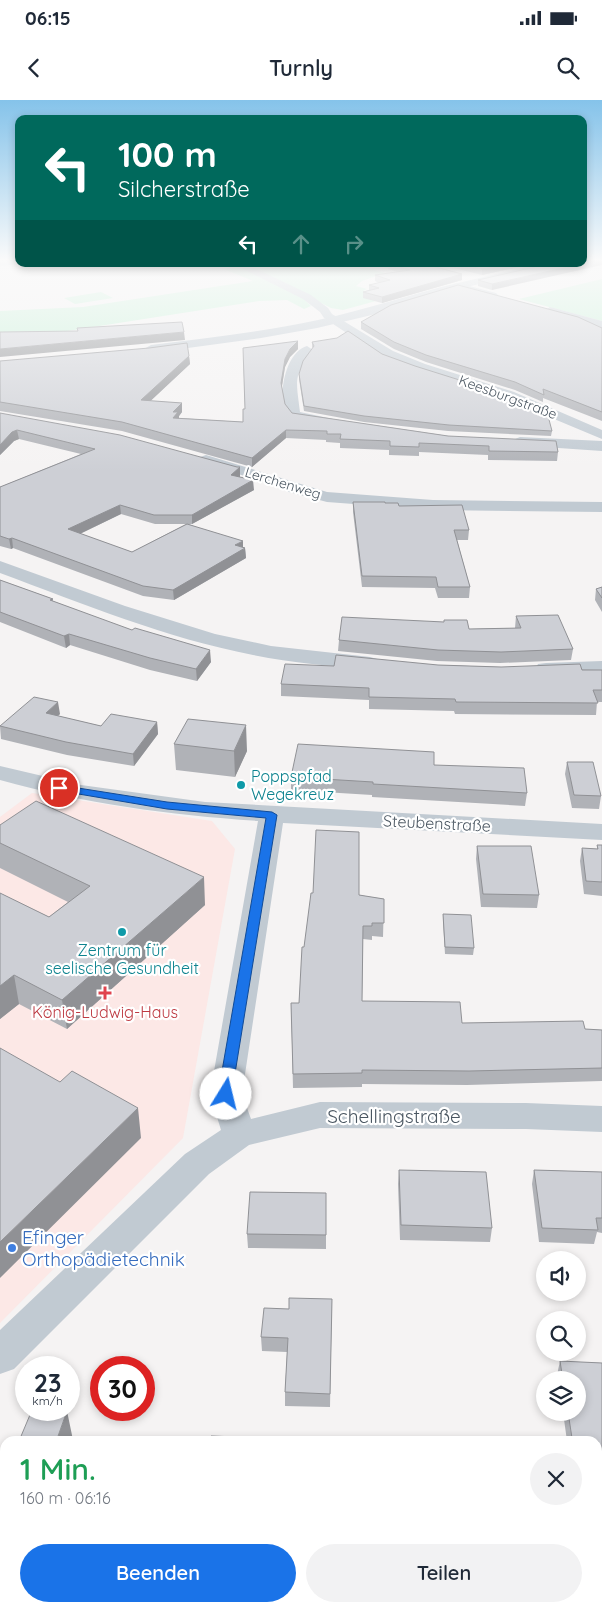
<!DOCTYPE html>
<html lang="de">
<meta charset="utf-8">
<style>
:root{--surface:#fff;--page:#f2f2f3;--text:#1f2937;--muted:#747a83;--accent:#1a73e8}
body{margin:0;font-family:Quicksand,sans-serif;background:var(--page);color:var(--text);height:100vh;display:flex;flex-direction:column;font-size:19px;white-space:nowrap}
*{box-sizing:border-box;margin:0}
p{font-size:16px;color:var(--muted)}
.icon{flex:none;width:28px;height:28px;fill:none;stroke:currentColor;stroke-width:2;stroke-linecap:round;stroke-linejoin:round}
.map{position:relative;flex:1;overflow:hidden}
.details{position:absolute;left:0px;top:1336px;width:602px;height:176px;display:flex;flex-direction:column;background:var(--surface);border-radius:15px 15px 0 0;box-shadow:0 2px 8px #0003}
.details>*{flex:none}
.guide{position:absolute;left:15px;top:15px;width:572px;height:152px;border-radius:10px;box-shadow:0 2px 8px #0003;background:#00695c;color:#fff;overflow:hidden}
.tools{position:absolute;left:536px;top:1151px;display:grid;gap:10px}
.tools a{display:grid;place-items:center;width:50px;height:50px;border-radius:50%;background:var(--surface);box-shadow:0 2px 8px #0003;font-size:25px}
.speed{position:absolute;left:15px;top:1256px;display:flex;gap:10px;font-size:25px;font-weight:700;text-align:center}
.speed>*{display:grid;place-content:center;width:65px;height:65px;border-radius:50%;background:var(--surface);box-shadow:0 2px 8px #0003;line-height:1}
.speed small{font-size:12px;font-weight:400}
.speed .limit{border:8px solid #d22;background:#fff;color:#111}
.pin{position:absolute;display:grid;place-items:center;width:42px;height:42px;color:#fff;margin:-21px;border:2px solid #fff;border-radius:50%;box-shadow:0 1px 5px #0007}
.me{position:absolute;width:55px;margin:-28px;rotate:9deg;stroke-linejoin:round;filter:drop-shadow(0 0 4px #0008)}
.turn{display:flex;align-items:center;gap:18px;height:105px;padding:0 20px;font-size:22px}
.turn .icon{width:65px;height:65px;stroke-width:2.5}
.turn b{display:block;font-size:35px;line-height:42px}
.lanes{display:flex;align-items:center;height:48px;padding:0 20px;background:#0003;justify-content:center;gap:25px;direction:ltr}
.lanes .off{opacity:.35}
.round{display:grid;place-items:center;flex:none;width:52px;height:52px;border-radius:26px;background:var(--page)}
.summary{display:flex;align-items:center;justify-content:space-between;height:85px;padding:0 20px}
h1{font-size:30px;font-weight:600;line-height:38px;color:#1e9e55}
.button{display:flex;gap:10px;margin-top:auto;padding:10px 20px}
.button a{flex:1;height:58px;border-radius:30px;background:var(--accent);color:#fff;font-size:20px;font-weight:600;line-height:58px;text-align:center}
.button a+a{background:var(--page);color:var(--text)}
.status{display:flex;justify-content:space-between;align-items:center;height:35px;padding:0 25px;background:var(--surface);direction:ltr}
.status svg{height:14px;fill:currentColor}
header{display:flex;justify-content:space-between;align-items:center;height:65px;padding:0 20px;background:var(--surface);font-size:22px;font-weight:600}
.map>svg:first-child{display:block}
</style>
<div class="status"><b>06:15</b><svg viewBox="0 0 49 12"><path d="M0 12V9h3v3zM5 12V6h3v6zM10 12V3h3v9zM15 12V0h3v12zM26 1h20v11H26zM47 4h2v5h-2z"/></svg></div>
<header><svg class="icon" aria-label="back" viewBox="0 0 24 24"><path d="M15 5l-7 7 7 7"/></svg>Turnly<svg class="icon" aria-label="search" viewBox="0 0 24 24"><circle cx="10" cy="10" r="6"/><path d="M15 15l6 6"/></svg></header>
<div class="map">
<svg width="602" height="1512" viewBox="0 0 602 1512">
<rect width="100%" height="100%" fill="#f5f3f3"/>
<path fill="#fce8e6" d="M32 693 212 721 235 749 183 1038 0 1223V717Z"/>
<path fill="#c3f1d5" d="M244 164H353L385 173 362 181 356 186 367 189 363 191 387 198 343 210 331 208Z
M237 166 302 197 311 206 304 209 287 200 259 201 61 232 0 234V211L83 207 253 181 224 169Z
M602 179V221L519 199Z
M101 192 113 198 75 204 64 198Z"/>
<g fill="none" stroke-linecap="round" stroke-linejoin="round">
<path fill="#c1cad2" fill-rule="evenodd" d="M0 160H19L20 164 0 166Z
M233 164H246L311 195 328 208 332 214 393 251 425 264 514 292 602 330V339L504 298 415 270 383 257 324 218 320 212 303 199Z
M539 164H556L555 166 458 189 453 186 454 184Z
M307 246 313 250C293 277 296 279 300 312L333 319 335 322 333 325 328 326C318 325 298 325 290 318 275 304 284 252 307 246Z
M520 337 602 341V351L515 345 512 342 515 339Z
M206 355 327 392 433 400 602 402V412L433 410 327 402 289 392 269 383 200 363 198 360 200 357Z
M0 461 125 506 215 534 271 546 370 557 377 559 381 563 377 567 370 569C331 566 292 563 253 555 166 538 83 504 0 473Z
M602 561V573L546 575 538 574 535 569 538 564 546 563Z
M0 666 81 685 205 702 602 724V740L283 723 242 994 251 1019 320 1002 526 1003 602 1006V1032L526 1029 320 1028 249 1045 209 1074 14 1269 0 1274V1230L185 1054 221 1030 210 994 258 721C171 715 85 704 0 680Z"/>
<path fill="#c1cad2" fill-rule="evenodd" d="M458 183 496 193 498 195 492 199 458 190 376 214 317 228 261 238 151 253 144 249 151 245C207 238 263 232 318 220 365 210 411 194 458 183Z
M550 207 602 221V229L546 214 544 211Z"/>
</g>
<path fill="#b0b2b7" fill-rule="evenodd" d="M374 164H424L462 180 382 203 363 198V192L369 190V185L379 183 375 181V175L398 172 388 169V168Z
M438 164H532L482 175Z
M548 164 492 190 478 186V180Z
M361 222 602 228V321L543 298V302L515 290 426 262 394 249 361 229Z
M312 242 382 254 552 331 551 336 448 331 364 322 304 311 299 279V274L313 248 312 247Z
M243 248 298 249 290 257 285 267 282 287 285 304 292 313 558 352 557 361 488 360V355L419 352V356L389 355V350L340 348V343L326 342V340L286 338 252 367 122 331 0 311V261L189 256 190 264 150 301 182 303V312L179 316V318L243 322 245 309Z
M0 313 240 377 254 390 192 424H189L245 448 246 458 174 500 143 496 13 448 11 449 0 446V387L81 354 19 339 14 341 0 355ZM121 414 155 424H186L132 452 80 434Z
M353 402 385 403 399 406 469 430 468 440H457L470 487 469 498H438L435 488 362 487 353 412Z
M0 480 53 499V501L211 562 197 581 150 570 70 545 66 548 0 522Z
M602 487V512L595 500 596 489Z
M516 516 573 549 571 560 500 563 437 561 338 551 339 540 444 522V520L469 529 515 528Z
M438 565 602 570V602H597L596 615 455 614 454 611 369 609V600L281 596V584L334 566Z
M60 614 58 616 101 626 157 622 158 634 134 666 67 655 1 639 0 626Z
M174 644 247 651 235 677 176 670Z
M567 662 601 696 599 709 572 708 565 674Z
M434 665 527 693 525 706 372 697V695L291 690V677Z
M0 725 205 805 67 929 19 904 0 919V793L49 817 68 802 0 768Z
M597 745H602V796L584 794 580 761 582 748 597 749Z
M477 746 539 795 537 808 481 807 476 759Z
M359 795 384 799 383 837 372 836V840L363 839 362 901 462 923 602 930V981L467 985 362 984V987L293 988 291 903H299L304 847Z
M443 814 474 848 473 855 445 854 443 821Z
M399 1070 492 1128 490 1142 400 1140 398 1084Z
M534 1070 602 1072V1133L597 1132 594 1144 539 1142 532 1084Z
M326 1093V1149L248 1148 247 1134Z
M332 1199 330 1307 285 1306V1292L287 1252 262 1251 261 1237 289 1209Z
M560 1261 602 1263V1417H598V1341H567L563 1312H578V1280H558L557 1275Z
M5 1377V1481L0 1480V1389Z"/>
<path fill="#909195" d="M597 160H602V165L492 190V184Z
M506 164H532L482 175V169Z
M462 174V180L382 203V197Z
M184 232 185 240 0 257V249Z
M298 241V249L290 257 285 267 281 291V283L285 259 290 249Z
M189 256 190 264 142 309 141 300Z
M182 303V312L179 316V321L174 326 173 312Z
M17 330 19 339 14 341 0 355V345L12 332Z
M286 330V338L252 367V358Z
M240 367V377L231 384V375Z
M253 380 254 390 192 424V415Z
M120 405 121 414 69 439 68 429Z
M12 438 13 448 11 449 9 439Z
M243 441V450L245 448 246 458 174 500 173 490 235 445Z
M69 534 70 545 66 548 64 536Z
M210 550 211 562 197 581 196 569Z
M58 602 60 614 47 625 46 613Z
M157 622 158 634 134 666 133 654Z
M246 625 247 651 235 677 234 651Z
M204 777 205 805 67 929 62 900Z
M14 875 19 904 0 919V886Z
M138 1008 141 1038 0 1178V1142Z
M67 1311 73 1340V1341H58L57 1339Z"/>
<path fill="#cdcfd5" stroke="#909195" d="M584 160H597L584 163Z
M391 164H424L462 174 382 197 363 192 379 188 369 185 390 180 375 175 410 170Z
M462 164H506L482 169Z
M548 164H581L492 184 478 180Z
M458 185 578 217 602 228V312L543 289 544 295 515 282 426 255 394 242 361 222 391 205Z
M182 222 184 232 0 249V232L78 231 77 228Z
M348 231 382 254 415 266 504 294 547 312 552 331 449 325 364 316 304 306 299 274 303 261 314 246 312 242 337 238Z
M298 241 290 249 285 259 281 283 285 304 292 313 448 336 556 341 558 352 489 351V346L419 343V347L390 346V341L340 339 341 334H327V331L286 330 252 358 122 322 0 302V261L149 248 187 243 189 256 141 300 182 303 173 312H178L173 318 243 322V309H245L243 248Z
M0 313 120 335 237 367H240L231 375 253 380 192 415H154L120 405 68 429 132 452 187 424 243 441 235 445 245 448 173 490 143 486 12 438 9 439 0 436V387L95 349 17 330 12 332 0 345Z
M353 402H385V403H398L399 406 462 405 469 430H454L470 487H438L436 477 362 476Z
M0 480 53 499 50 500 132 530 135 528 210 550 196 569 150 558 69 534 64 536 0 512Z
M602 487V498L596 489Z
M558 515 573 549 501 552 438 550 339 540 342 517 444 522V520H467L469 529 521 528 516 516Z
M336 555 438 565 501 567 580 564 582 570H602V590H593L598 603 456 602 455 599 369 597V588L281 584 285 564 334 566Z
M34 597 58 602 46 613 101 626 111 614 157 622 133 654 66 642 0 626Z
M188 619 246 625 234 651 174 644Z
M298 644 434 652V665L524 668 527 693 373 684V682L291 677Z
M567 662H593L601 696 574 695Z
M36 701 204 777 62 900 14 875 0 886V793L49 817 90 786 0 743V725Z
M316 730 359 732V795L384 799V823H372V826H363L362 901 460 902 462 923 583 921 585 929 602 930V968L469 971 362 970V973L293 974 291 903H299L302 847H304L311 793H313Z
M597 745H602V782L586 781 582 748 598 749Z
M477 746H531L539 795 483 794Z
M443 814 471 815 474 848 445 847Z
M0 948 60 982 72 971 138 1008 0 1142Z
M399 1070 486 1072 492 1128 401 1125Z
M534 1070 602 1072V1118H596L598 1130 542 1128Z
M250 1092 326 1093V1135L247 1134Z
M289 1198 332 1199 330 1294 285 1292 288 1238 261 1237 264 1208 289 1209Z
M560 1261 602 1263V1403H598V1341H587L586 1339 572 1338 568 1312H578V1280H563Z
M32 1310H64L67 1311 57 1339 70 1341H19Z
M211 1336 341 1341H210Z
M5 1377V1455L0 1454V1389Z"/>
<linearGradient id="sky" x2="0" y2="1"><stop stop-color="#85c3ea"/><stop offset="0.43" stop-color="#fafafa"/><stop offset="1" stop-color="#fafafa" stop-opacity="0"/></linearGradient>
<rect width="602" height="372" fill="url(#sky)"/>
<path fill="#1a73e8" stroke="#114b97" d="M59 685 167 702 272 712 277 715 231 998 226 1000 220 998 218 994 266 718 167 709 55 690 54 688 55 686Z"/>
<g fill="#0f9aa8" stroke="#fff" stroke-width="2">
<circle cx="241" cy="685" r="5"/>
<circle cx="122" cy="832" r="5"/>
</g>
<path fill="#e0444e" stroke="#fff" stroke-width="2" d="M102.5 885.5h5v5h5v5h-5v5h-5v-5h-5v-5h5z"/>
<circle fill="#3f7fe0" stroke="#fff" stroke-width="2" cx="12" cy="1148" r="5"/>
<g text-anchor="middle" stroke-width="4.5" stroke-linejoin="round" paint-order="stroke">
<g font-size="14" fill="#4a5661" stroke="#fff">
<text transform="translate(508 297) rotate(20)" y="5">Keesburgstraße</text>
<text transform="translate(283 383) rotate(17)" y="5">Lerchenweg</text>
</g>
<g font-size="16" fill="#0d838f" stroke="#fff" text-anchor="start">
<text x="251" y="682">Poppspfad<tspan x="251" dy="18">Wegekreuz</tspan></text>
<text x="122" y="856" text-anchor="middle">Zentrum für<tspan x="122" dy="18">seelische Gesundheit</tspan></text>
</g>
<g font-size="16" fill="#4a5661" stroke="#fff">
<text transform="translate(437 723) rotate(3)" y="6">Steubenstraße</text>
</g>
<g font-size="16" fill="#be3a42" stroke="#fff">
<text x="105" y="918">König-Ludwig-Haus</text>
</g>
<g font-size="19" fill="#4a5661" stroke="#fff">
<text x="394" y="1023">Schellingstraße</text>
</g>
<g font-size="19" fill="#366cbe" stroke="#fff" text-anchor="start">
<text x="22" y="1144">Efinger<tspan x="22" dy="22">Orthopädietechnik</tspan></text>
</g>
</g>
</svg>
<div class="tools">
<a><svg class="icon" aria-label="sound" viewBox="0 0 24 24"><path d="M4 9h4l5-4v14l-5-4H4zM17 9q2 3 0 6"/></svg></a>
<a><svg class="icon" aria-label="search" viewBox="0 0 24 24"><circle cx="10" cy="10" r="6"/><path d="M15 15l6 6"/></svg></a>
<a><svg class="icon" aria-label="layers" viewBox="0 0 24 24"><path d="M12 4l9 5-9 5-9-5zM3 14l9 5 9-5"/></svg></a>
</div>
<div class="speed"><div>23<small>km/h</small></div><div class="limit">30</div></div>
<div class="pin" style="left:59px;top:688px;background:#d93025"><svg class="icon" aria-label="arrive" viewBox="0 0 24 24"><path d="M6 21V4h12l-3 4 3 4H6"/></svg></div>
<svg class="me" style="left:226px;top:994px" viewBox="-20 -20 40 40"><circle r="19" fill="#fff"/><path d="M0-13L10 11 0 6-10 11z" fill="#1a73e8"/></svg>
<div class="guide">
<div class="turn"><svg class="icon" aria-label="left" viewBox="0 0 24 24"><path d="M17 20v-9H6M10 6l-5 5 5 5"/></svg><div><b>100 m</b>Silcherstraße</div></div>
<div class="lanes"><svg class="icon" aria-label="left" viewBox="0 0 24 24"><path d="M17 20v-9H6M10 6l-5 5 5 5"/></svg><svg class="icon off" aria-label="ahead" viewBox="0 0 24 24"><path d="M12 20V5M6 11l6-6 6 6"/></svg><svg class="icon off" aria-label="right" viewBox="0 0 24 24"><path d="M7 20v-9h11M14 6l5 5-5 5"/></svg></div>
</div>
<section class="details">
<div class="summary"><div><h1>1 Min.</h1><p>160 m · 06:16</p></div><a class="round"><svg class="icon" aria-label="close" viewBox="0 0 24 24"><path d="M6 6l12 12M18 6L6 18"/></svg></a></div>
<div class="button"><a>Beenden</a><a>Teilen</a></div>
</section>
</div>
